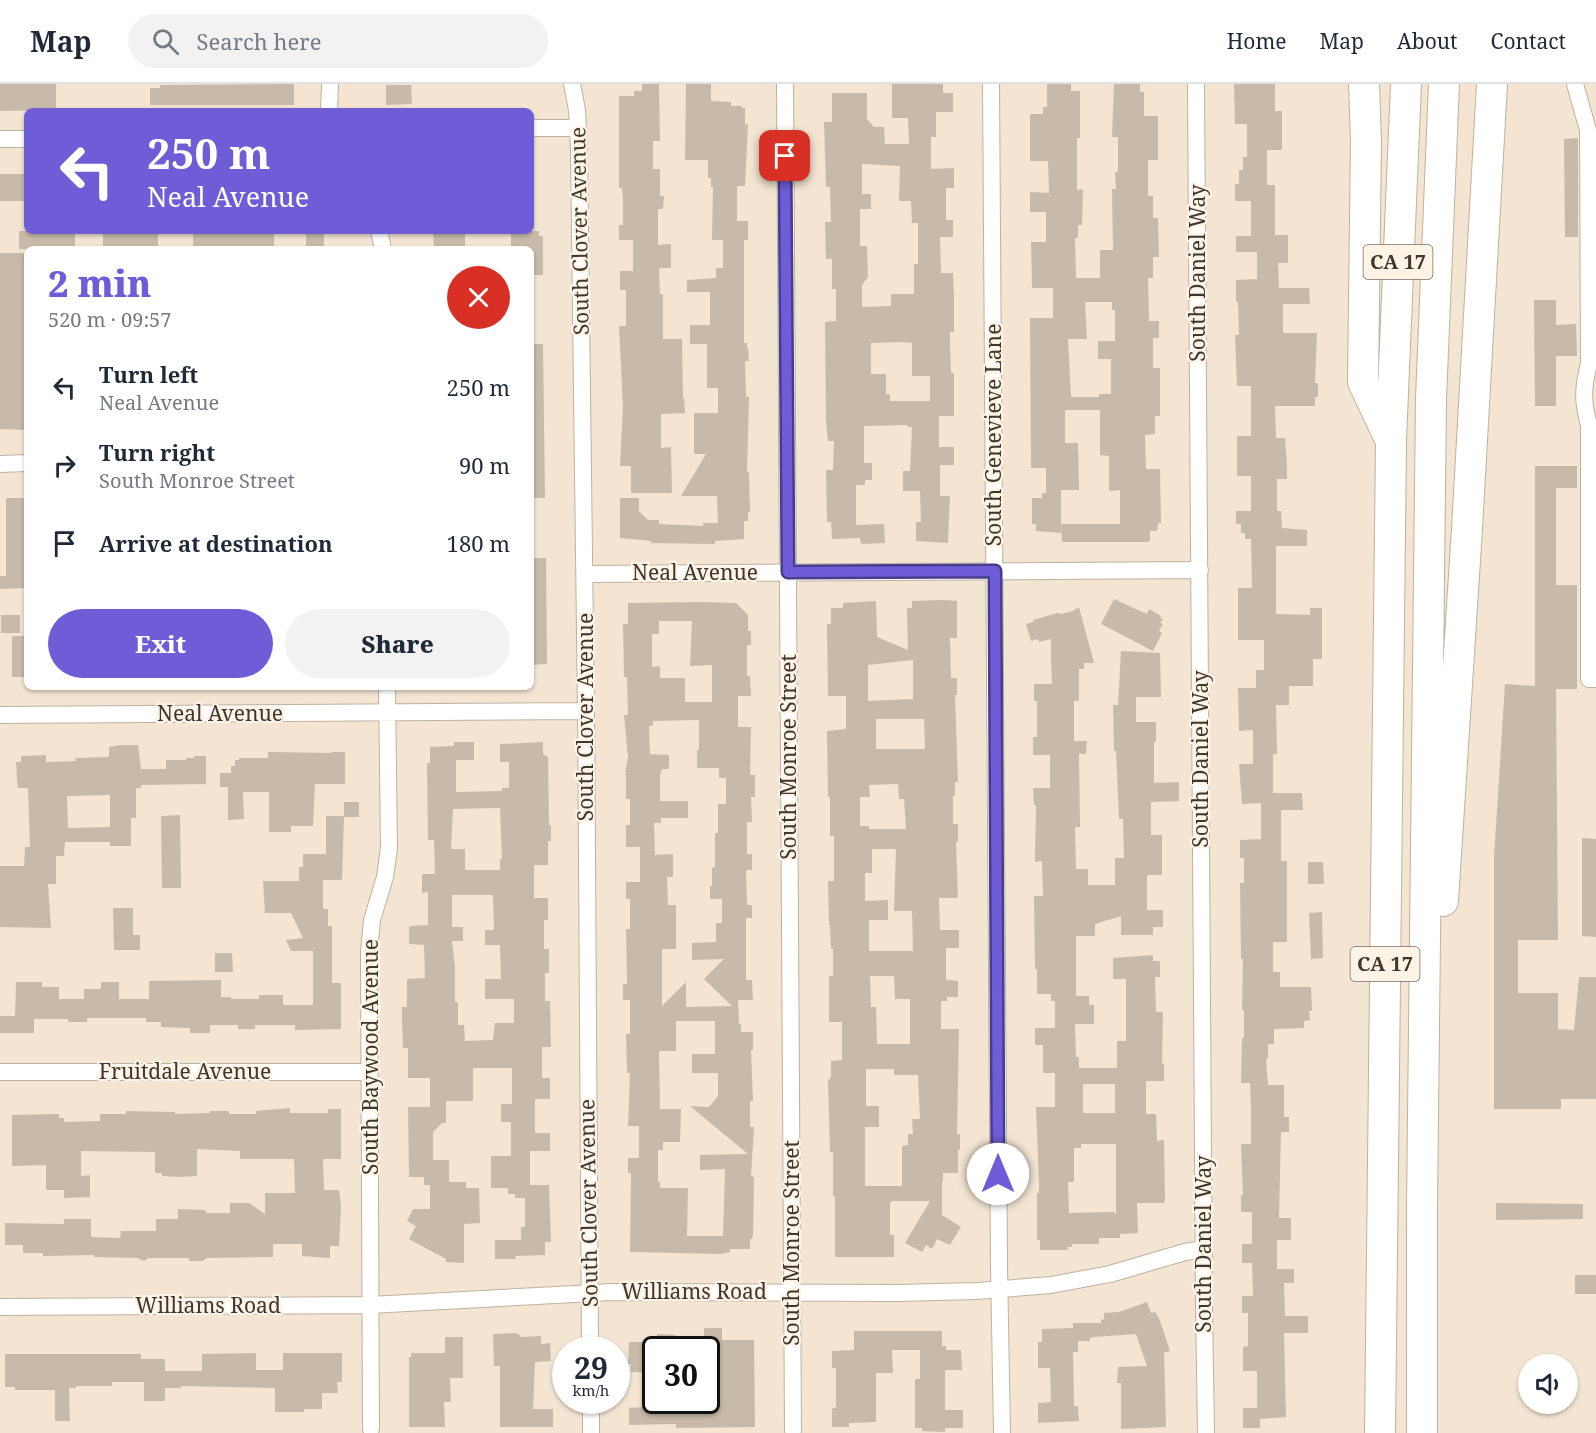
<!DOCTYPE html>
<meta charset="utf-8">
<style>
:root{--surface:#fff;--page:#f2f2f3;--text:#1f2937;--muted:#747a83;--line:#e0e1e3;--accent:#6f5dd7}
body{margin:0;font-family:"Noto Serif",serif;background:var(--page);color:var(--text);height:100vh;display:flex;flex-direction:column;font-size:22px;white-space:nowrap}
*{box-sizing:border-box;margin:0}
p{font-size:20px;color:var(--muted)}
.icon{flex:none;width:33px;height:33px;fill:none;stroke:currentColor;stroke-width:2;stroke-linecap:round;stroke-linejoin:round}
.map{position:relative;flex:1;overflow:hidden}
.sheet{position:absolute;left:24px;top:162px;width:510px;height:444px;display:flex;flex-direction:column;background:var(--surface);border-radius:9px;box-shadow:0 2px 4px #0004}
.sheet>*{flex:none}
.hud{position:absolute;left:24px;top:24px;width:510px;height:126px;border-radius:9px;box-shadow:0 2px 4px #0004;background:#6f5dd7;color:#fff;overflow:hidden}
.buttons{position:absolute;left:1518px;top:1270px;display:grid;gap:12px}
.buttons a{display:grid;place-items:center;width:60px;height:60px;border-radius:50%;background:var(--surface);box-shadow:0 2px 4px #0004;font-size:30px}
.speed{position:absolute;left:552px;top:1252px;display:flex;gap:12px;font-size:30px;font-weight:700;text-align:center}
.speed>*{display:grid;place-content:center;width:78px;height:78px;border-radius:50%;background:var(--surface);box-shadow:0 2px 4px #0004;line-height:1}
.speed small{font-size:15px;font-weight:400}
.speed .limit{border:3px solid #111;border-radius:9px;background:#fff;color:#111}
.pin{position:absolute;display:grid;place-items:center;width:51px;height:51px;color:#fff;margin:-26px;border-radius:12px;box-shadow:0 3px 9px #0006}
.me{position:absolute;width:66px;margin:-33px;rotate:0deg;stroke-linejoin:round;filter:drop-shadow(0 0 4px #0008)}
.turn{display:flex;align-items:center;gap:21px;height:126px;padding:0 24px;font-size:27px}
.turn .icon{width:78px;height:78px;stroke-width:2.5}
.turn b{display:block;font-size:42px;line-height:51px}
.round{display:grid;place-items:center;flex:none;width:63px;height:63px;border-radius:32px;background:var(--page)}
.overview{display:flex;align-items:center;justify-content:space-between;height:102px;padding:0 24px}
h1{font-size:36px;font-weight:800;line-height:45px;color:var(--accent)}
.button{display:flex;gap:12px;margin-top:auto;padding:12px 24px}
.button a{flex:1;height:69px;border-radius:36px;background:var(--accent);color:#fff;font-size:24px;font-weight:800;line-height:69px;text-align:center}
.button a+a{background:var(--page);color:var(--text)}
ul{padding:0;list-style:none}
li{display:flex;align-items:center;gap:18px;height:78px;padding:0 24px}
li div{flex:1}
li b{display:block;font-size:22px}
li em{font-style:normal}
header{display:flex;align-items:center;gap:36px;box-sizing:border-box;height:84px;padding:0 30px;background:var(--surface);border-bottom:2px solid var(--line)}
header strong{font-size:28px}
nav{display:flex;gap:33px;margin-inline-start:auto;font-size:21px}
.search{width:420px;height:54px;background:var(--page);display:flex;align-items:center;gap:15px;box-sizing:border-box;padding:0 21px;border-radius:33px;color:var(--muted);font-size:22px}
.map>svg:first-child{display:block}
</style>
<header>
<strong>Map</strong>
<div class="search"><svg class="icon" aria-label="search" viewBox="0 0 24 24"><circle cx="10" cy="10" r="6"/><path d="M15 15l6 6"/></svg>Search here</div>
<nav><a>Home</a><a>Map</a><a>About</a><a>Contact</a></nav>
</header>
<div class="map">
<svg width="1596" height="1349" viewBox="0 0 1596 1349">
<rect width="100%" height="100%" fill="#f3e5d2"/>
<path fill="#c7baa8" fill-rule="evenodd" d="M0 0H56V26L0 27Z
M294 0V21H150V4H160V1Z
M642 0H659L660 57H653V85H660V112H664L663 125H658V161L671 160V184H660L659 186 660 210H663V255H682L683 314H684L685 329 661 330V364L671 363 672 409H631V382H620L623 323 619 242H626V206H620V187H633V156H619V141H623V115L622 104H619V12H634V7H642Z
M686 0H711V17L731 18V22H742V24H745V41L748 40 745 102H737V137H748V156H744V259H747V264H748L749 277H745L746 313H749L747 388H749L750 428H748V437H744V455L715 457V460L651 459V457L620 454V414H639V427L648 436H659V440L703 442V439H718L717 412H681L706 370H694V329H718V304H707V260H690V241H710V208H687V196L716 194V184H723V156H712L713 103H711V94H708V76H685Z
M892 0H943V9H953V28H936V53H931V85L954 84V104H946V136H953V153H940L941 189H953L954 211V248H950V261L951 289H954V332H939V363H954V381H940V412H950L948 459 916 457V438H921L920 407H903V387H910L912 343H908V341L864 342V379H872V396H865V401H856V441L884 440 885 459 861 460 860 454 832 455 831 438H827L826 386H833L834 357H828L826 338 825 238 836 237V205H832V175H826L825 138H831L830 103H826L824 38H832V9H867V35L874 43H884L885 60H909L908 34H892ZM862 80 900 82 899 117H911L912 139H918V180H914V210H891V222L862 223V201L868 193 867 162H860V125H871V110H862ZM900 258 912 259V292H930V317H890V310H886V290H871V259Z
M1047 0H1071V7H1080V54H1077V106L1083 105 1082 141H1078V154H1075L1076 194H1100V166H1113L1112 105H1116L1115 88H1118V53H1112L1114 0H1140V8H1144V32H1158V76H1148V112H1153V134H1158L1159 173H1153V194H1148L1149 237H1159V254H1153V284H1160V332H1155V350L1145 351 1146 385H1160L1161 439H1158L1157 447H1150V457L1146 458H1062L1061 440H1120V406L1109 407V372L1100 371V326H1065V359H1078L1079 406H1061V449L1036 447V440H1032V414H1042V409H1046V384H1031L1030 234H1053V204H1032L1031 158H1046V128H1030V108L1049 109 1048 77H1030V30H1043V23H1047ZM1085 218H1112V226H1115V257H1098V275H1111V310H1099V313H1071L1068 255H1087Z
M1234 0H1275V27H1282V66H1267V101H1275V151H1288V179H1278L1279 204H1309L1310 220H1283V249H1317L1315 299H1318V313H1315V322H1275L1276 354H1285L1287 380V395H1277V427H1281L1282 444 1307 446V462H1276V530L1310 531V524H1322V575H1313V602H1289V621H1276L1277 670H1273V709H1302L1303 726H1281V777H1287V858H1273V888H1280V903H1311L1312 927H1309L1310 936 1304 937V944L1274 945V960H1268V975H1266L1268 1001H1284V1033H1289V1048H1281L1279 1134H1291V1156H1277V1185H1294V1199H1284L1285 1232H1308V1249H1284L1286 1333 1260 1335V1344H1243V1324H1257V1287H1243V1263L1248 1262V1229H1242V1212H1253L1252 1179H1242V1160H1252V1128H1241V1111H1243L1241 1060H1251V1027L1250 999H1241L1242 954H1244V926H1242L1243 875H1241L1240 799H1244V774H1240V756L1261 755V719L1242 720 1239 680H1253V646L1239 647 1238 604H1256V586H1264V556H1238V504H1252L1251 455H1245V449H1241V440H1236V427H1251V392H1237V352H1251V302H1237L1235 251H1239L1238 218H1236V196L1257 195V168H1236V152H1251V117H1235V100H1239V86H1243V73H1247V40H1235Z
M386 1H411L412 20 386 21Z
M1578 54V153H1565L1564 55Z
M0 90H27V117H0Z
M19 147H75V165H19Z
M103 147H158V165H103Z
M193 147H274V165H193Z
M306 147H324V165H306Z
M433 147H465V165L434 164Z
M511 147H539V152H543V191H531V165H511Z
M0 169H27V346L0 345Z
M1534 216H1556V241L1576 240 1577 272H1556V322H1535Z
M531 260H543L545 414H531Z
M1535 382H1577V404H1556V501H1577V605H1556L1558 856H1518V909H1558V945L1574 946 1579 893H1596V1015H1561V1025H1494V773L1505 600 1535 602Z
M6 414H27V504L0 505V492H6Z
M531 474H546L547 580 531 581Z
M1114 515 1140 527 1147 530 1149 525 1161 532 1160 534 1163 535 1160 539 1163 540 1159 547 1162 549 1153 567 1101 540Z
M943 516 957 517V554H950L951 594H957V611H955L958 698H955V712H953V740H958V758H956L958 814H939L940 846H959V864H946V896L958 897V913H947V917H941V945H959L957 1050H960V1066H958V1089H943V1098H942V1131L961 1143 950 1161 937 1155 932 1165 926 1161 922 1168 905 1159 930 1117H892L890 1119V1151H894V1173H835V1112H833V1068H830L828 997 831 993V977L842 976V938H829V892H833V865H831L830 841H829L828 797H834V752H830V713H828L827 647 846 645V612H828L827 540H831V524H843V519L876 517 877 553 908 566 907 524H912V517ZM913 576V615L868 617V581ZM876 635H924L925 665H876ZM898 700 899 715H904L906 745H869V742H860V713H870L869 701ZM872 765H896L894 827H912L913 867H869V836H888V816L865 817V789H872ZM870 892H894L895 915H910V960H877L876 923H871ZM866 985H894V991H918L920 1035H912L913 1050H908V1061L902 1062V1102H865V1043H879V1022H866Z
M701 518 736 519 748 531V547H751V561H747V592H750L751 612H738V643H751L750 691H755V713H751L752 738H747V770H752V786H746L747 821H752V834H746V896H752L753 916H738L739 940H741V948H753V966H751L753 1017H750V1043H754L751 1092 754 1093 753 1151 752 1155H750V1165H730V1168L722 1170 630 1168 631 1089H628V1074H639V1042H628L630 989H627L626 950H630V916H623V900H627L626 845H630V815H626V798H640V763H626V741H630V715H626V691H625L628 673 624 631H628L627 593H624L623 540H628V519ZM659 537H692L690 582 712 581V618H685V594H660V582L652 583V550H659ZM699 636V666H697V684H719V694H726V720H718V749H715V783L712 784V802H710V815H722V839H716V858L692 859V876L724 875 704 895 732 922 686 923V898L662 922V865H676V821H668L667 793H673V770L655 771 654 739H661V734H688V717H660V691L662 685H669V671L650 670 649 642 653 641V637ZM676 937H715V970H692V989H718V1012L709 1023 690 1022 748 1070 700 1071V1086L725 1085 723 1152H687L688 1104H660V1098H658V1066H663V1058H680L681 1025H660L659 967H676Z
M1079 523 1094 579H1084V585H1079V617H1074V657H1087L1086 670H1079L1080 743H1075L1076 785H1088V801H1115V774H1124L1123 735H1119L1116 667H1114L1113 621H1118L1121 567 1160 569 1161 613H1136V638H1156V658H1154V699L1179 698V717L1151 718V751H1162V791H1147V826H1163V843H1153V851H1121V832L1095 840V852H1076V912H1089V921H1094V940H1075L1076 973H1079V984H1117V957H1126V895H1113V874L1153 871V877H1160V893H1155L1156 928H1163L1162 980 1164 979V997H1146V1030H1156L1157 1057 1164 1056 1165 1116 1164 1119H1137L1138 1149 1120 1150V1154H1099V1160H1072V1163H1067L1068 1166H1040V1156H1037V1109H1039V1101L1036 1023H1055V989H1043V961H1035V944H1055V917H1051V910H1037V885H1035L1034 812H1043L1042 777 1035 778 1036 721H1034L1033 704H1050V671H1033V653H1037V617H1034V600H1052L1051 573V555L1039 558 1038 555 1031 557 1026 540 1033 538V536L1057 529 1061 530 1073 527ZM1083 1000H1115V1029H1083ZM1081 1060H1116V1131L1114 1128 1069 1129 1068 1098H1074V1064H1081Z
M1 531H20V549H1Z
M12 552H27V593H12Z
M454 658H474V676H456V708L502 707V704H509V678H500V660L543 658V670L548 673 549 741H551V757H548V781H534V814H548V836H544V865H549V889H545V917H550L551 963H542V994H550V1015H535V1049H550V1067H530V1101H549L551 1158H545V1171L515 1172 516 1175H495V1156H521V1143H525V1114H515V1110H508V1104H491V1072H511V1038H501V1020H512V984H473V1017H446V1039H442L433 1048V1076H449V1098H466V1104H479L480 1139 464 1140V1179L446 1178V1175L409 1155 416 1142 407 1137 413 1125H430V1101H424V1093H409L408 1023H430V994H408V964H403L402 939V923H407V895L425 894 424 861 409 860V844L410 842 428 841V808L422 809V790H435L434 756H428L427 679H430V663L454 662ZM500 724 502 775H500V786H465V765H451L453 725ZM452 811H493L494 846H485V861H500L501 895H485V915H514V939H495L493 956 465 957 464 941H458V918H455V883L452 857H463V843H452Z
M120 661H138L141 685H166V676H186V674H194V672H206V700L141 701V704H136V734H131V762H110V758H65L64 772H56V800H48L51 844 0 843V782H24L25 763H30L28 704H18L17 696 16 678H21V672L46 671V678L76 677 75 674 109 673V663ZM110 711V743L68 744 67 712Z
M268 668 331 669V668H345V700H315L313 742H291V748H269V708H243L244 735 228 736V703H220V689H231V682H235V676H239V674H268Z
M344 718H359V733H344L342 796H323V825H328V842H332V899H341V945L295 946V941H255V945H238V941H210V949H190V944L161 943V938H146V934H87V938H68V935H34V949H0V932H15L16 898H42V903H59V915H84V905H101V898H119V915H149V897L221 896V913H231V915H259V911H283V921H313V867H291L286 856 303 854 291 829H265L263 797H299V783H303V770H326V732H344Z
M180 731 181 804H162L161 732Z
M1582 754 1596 755V853L1582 852Z
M1308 778H1323L1324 800H1308Z
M113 824H133V851H140V866H114Z
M1322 828 1323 874 1311 875 1309 829Z
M215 869H232L233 888H215Z
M290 1024V1029H328V1025H341V1075H323L324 1106H339L341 1122 339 1162H330V1174L302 1172V1160H273V1173L207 1174 203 1177H189V1174H148L144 1177 138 1174 94 1173V1171L43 1172V1169H23V1161H5V1139L64 1140V1135H91V1153L120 1154 121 1147H156V1135H178V1125L205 1126 207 1129H230V1119H249L265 1130V1109H295L294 1075H240V1067L197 1065V1092L179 1093 162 1092V1089H155V1068L81 1067V1092L90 1091V1113L64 1114V1106H46V1081L12 1082V1031L59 1030V1034H64V1038L100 1037V1030H126V1027L175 1028V1030L210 1029V1027H229V1030H256V1027Z
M1496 1119 1583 1120V1135L1496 1136Z
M1575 1191H1596V1210H1575Z
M1147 1218 1151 1229 1155 1228 1159 1234 1170 1267 1164 1269 1166 1343 1121 1345V1299H1117L1118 1283 1147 1282 1136 1250 1094 1253 1090 1254V1257H1078V1268H1073L1074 1322H1078L1079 1337 1038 1339V1319L1051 1318 1050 1284H1038V1258H1042V1245L1073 1244V1239H1101V1236L1104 1235V1229L1119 1228Z
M704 1244H722V1256H754L755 1343 676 1344V1340L629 1341V1324L646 1323V1317H676V1323H686L689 1325H716V1280L706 1278V1266H704Z
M854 1247H942V1262H946V1266H961L962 1286H945V1326H963V1344H945V1348L922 1347V1344H915V1295H920V1266H892L893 1289H876V1338L849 1339V1343H832V1325L836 1323V1284H832V1267L854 1266Z
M514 1249 519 1250 520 1253 541 1252V1260L550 1259 551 1277 535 1278 533 1325H553V1343H500V1282H494L493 1250Z
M657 1250 675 1251V1266H657Z
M445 1253H463V1294H450L451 1318H444L445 1343H409V1273H411V1269H445Z
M629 1258H656V1289L631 1288V1280H628Z
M256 1269V1286H283V1269H342V1298H337L338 1309H322V1325H304V1328H275V1304L181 1302V1304H165V1317H144V1298H112V1302H76V1304H69L70 1337H55V1306H15V1303H5V1270H141V1275H165V1287H202V1270Z"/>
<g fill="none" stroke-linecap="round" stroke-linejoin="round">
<defs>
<path id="minor" d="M572 0 577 26 579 65C586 465 588 866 590 1266
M785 0 793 1346
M991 0 999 1183 1002 1349
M1196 0 1204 1221 1206 1349
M1575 0 1588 46 1589 279C1583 304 1582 316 1589 341V595H1596
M329 27 330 0
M531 44H578
M0 55H27
M379 147 383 165
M0 380 27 379
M586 490 1200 486
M0 631 585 627
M0 988H370
M0 1223 370 1221 612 1208 898 1209 977 1207 1051 1201 1110 1190 1185 1168 1204 1165
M591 1317V1349
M371 1345 369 868 372 836 385 793 389 764 387 603"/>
<path id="motorway" d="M1364 0 1366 57 1363 298 1388 351
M1443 817 1467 445 1492 0
M1380 1349 1391 356 1406 0
M1422 1349V1122L1431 315 1444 0"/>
</defs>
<use href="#minor" stroke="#beb19f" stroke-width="18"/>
<use href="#motorway" stroke="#beb19f" stroke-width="32"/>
<use href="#minor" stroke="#fff" stroke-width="16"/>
<use href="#motorway" stroke="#fff" stroke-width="30"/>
</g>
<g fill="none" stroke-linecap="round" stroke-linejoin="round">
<defs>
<path id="route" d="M785 72 788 488 995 487 998 1090"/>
</defs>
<use href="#route" stroke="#483c8c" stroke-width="15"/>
<use href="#route" stroke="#6f5dd7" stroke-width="10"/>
</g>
<g text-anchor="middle" stroke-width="4.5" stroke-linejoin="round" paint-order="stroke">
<g fill="#fef3e4" stroke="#776f66" stroke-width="1.5">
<rect x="1363.5" y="161" width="69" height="34" rx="4.5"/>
<rect x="1350.5" y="863" width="69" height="34" rx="4.5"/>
</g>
<g font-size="20" font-weight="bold" fill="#3d3730">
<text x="1398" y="185">CA 17</text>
<text x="1385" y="887">CA 17</text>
</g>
<g font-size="21" fill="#3d3730" stroke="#fef3e4">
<text transform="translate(580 147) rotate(-91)" y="7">South Clover Avenue</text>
<text transform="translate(1198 189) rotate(-90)" y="7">South Daniel Way</text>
<text transform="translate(994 351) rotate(-90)" y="7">South Genevieve Lane</text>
<text x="695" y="496">Neal Avenue</text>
<text x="220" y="637">Neal Avenue</text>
<text transform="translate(586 633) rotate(-90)" y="7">South Clover Avenue</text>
<text transform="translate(789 673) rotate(-90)" y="7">South Monroe Street</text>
<text transform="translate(1201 675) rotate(-90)" y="7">South Daniel Way</text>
<text transform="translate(371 973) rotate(-90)" y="7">South Baywood Avenue</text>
<text x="185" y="995">Fruitdale Avenue</text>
<text transform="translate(589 1119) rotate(-91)" y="7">South Clover Avenue</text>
<text transform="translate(792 1159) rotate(-90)" y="7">South Monroe Street</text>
<text transform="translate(1204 1160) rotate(-90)" y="7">South Daniel Way</text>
<text x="694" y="1215">Williams Road</text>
<text x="208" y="1229">Williams Road</text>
</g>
</g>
</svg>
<div class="buttons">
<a><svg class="icon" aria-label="sound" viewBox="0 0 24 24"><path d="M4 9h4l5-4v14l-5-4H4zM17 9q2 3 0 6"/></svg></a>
</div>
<div class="speed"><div>29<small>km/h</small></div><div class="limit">30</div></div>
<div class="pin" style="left:785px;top:72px;background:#d93025"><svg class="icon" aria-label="arrive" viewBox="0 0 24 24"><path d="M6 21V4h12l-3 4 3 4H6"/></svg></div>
<svg class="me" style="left:998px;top:1090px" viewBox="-20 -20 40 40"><circle r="19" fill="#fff"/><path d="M0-13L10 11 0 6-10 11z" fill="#6f5dd7"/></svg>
<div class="hud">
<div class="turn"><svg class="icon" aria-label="left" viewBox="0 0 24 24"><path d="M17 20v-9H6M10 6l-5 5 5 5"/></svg><div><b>250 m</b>Neal Avenue</div></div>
</div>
<section class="sheet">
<div class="overview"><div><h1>2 min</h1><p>520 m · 09:57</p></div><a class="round" style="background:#d93025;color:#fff"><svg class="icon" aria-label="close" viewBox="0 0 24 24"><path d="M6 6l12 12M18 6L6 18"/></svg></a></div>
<ul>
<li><svg class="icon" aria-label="left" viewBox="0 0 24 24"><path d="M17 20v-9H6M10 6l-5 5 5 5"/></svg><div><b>Turn left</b><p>Neal Avenue</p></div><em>250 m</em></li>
<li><svg class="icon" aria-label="right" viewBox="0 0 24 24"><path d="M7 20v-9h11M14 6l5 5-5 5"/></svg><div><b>Turn right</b><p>South Monroe Street</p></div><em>90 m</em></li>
<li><svg class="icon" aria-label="arrive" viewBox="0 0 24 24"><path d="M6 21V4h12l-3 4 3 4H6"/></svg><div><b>Arrive at destination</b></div><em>180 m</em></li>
</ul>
<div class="button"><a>Exit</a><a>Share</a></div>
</section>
</div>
